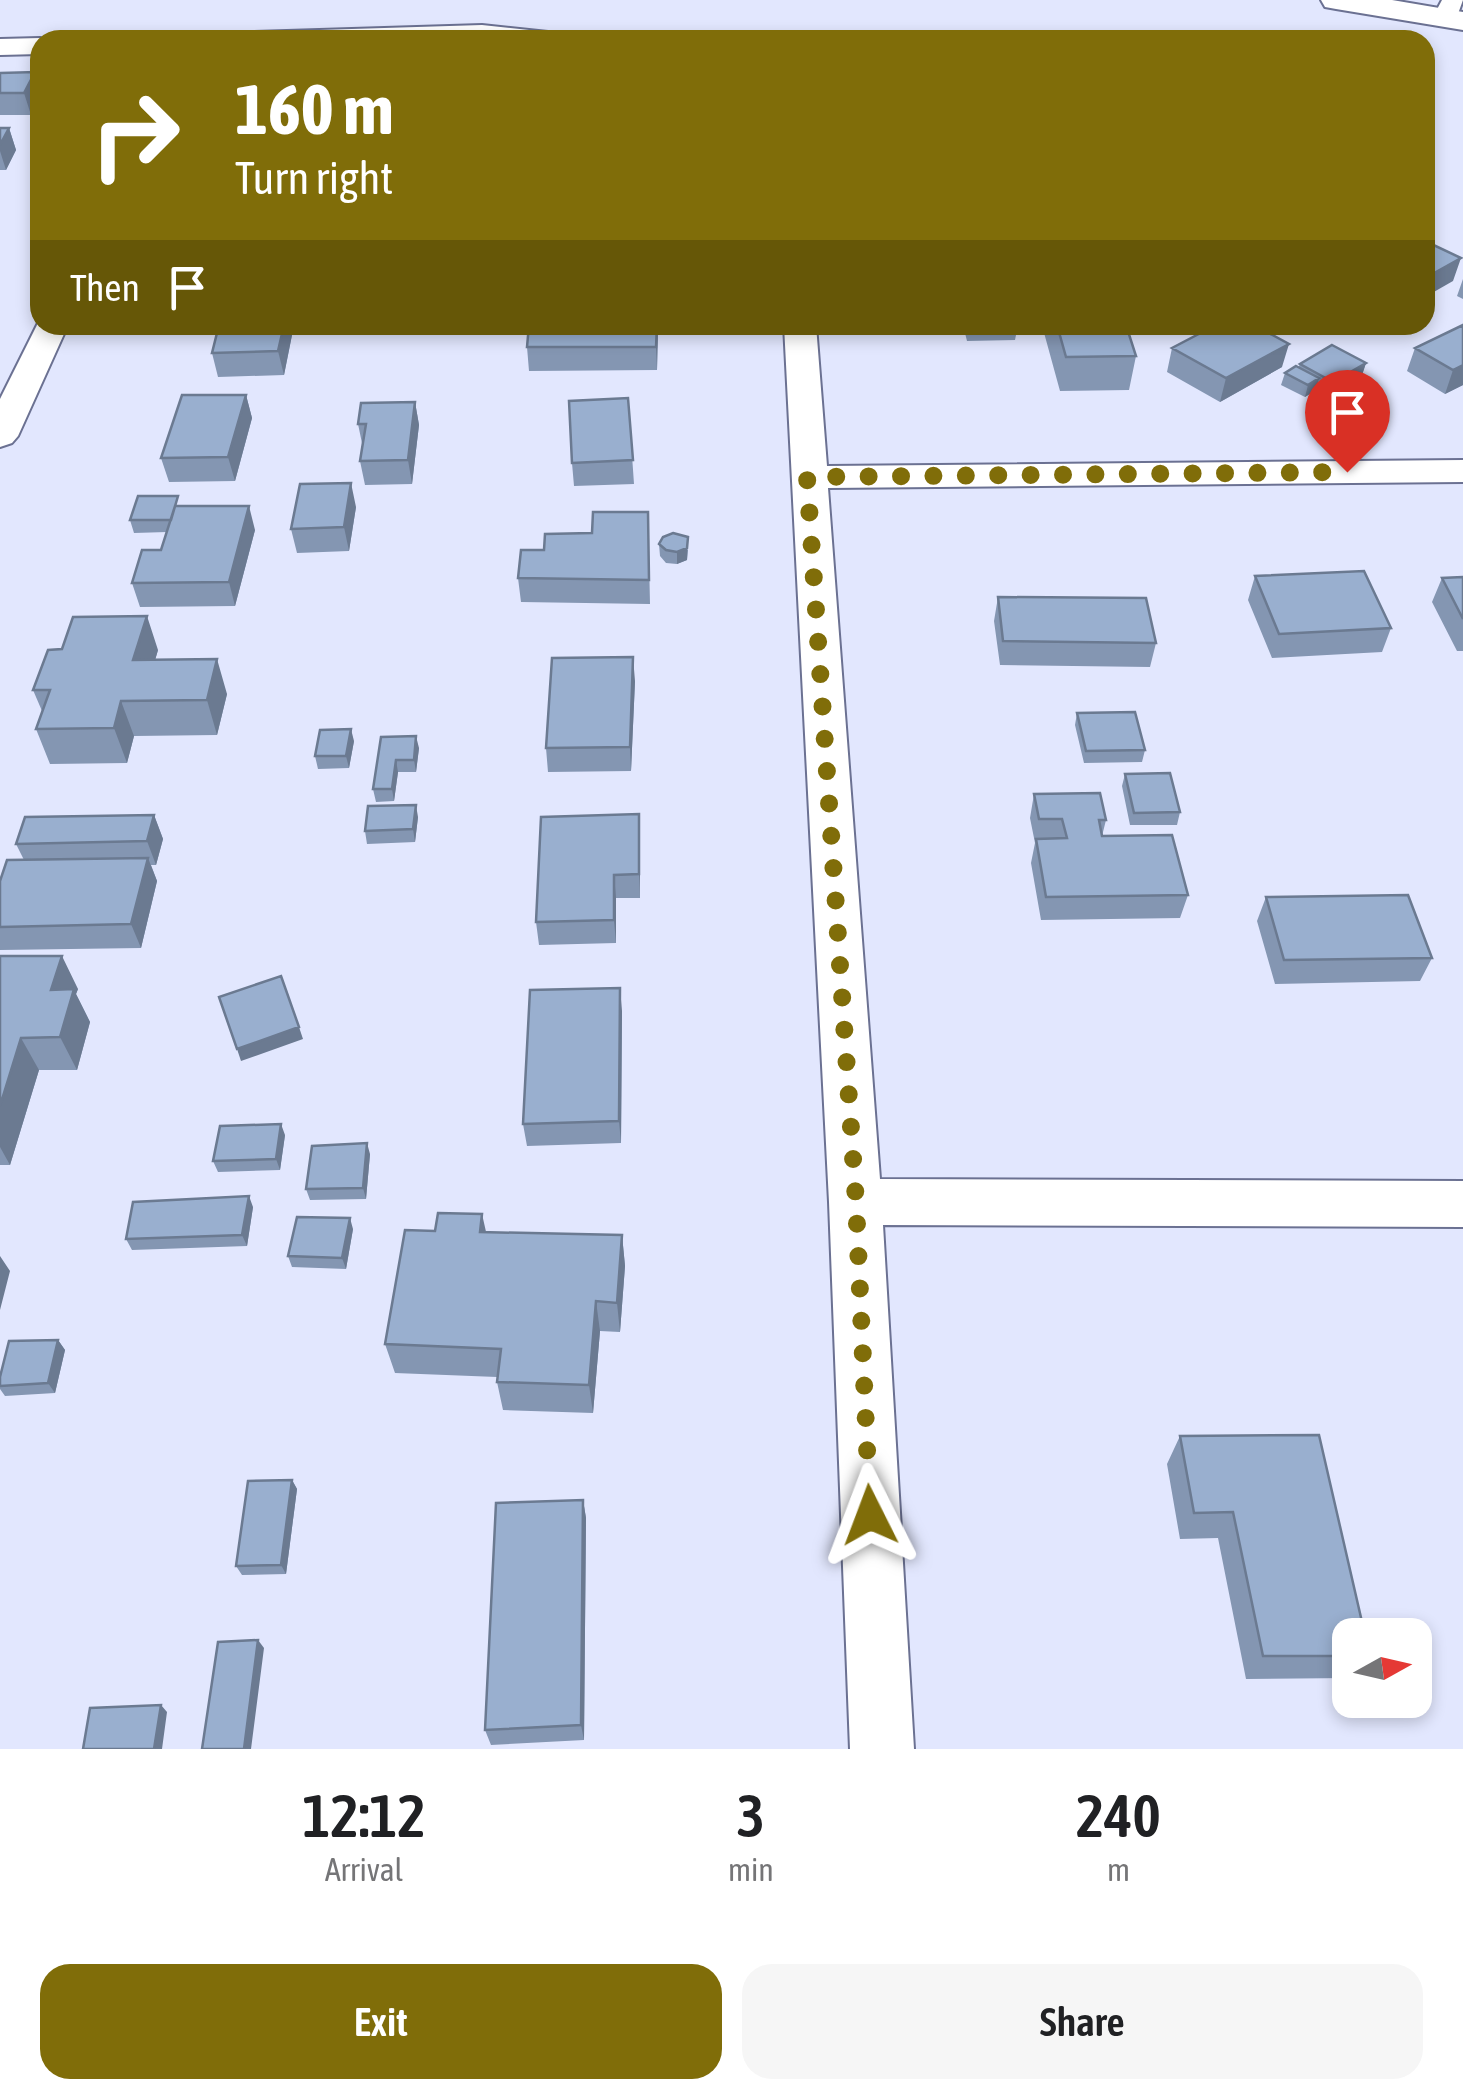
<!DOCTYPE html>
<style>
:root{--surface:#fff;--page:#f6f6f6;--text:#202124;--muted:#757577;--accent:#806d09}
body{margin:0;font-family:"Asap Condensed",sans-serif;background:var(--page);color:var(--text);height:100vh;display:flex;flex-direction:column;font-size:38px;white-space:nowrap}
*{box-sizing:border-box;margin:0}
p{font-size:32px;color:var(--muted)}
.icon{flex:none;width:55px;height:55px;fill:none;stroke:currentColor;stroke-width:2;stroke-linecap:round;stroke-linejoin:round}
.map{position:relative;height:1749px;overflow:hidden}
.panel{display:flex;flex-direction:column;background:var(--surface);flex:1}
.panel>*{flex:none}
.top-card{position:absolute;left:30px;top:30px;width:1405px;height:305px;border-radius:30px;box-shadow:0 5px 15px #0003;background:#806d09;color:#fff;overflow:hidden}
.needle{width:65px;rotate:82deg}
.fabs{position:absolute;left:1332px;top:1618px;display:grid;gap:20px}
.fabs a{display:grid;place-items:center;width:100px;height:100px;border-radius:20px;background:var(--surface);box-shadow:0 5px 15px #0003;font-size:50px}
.pin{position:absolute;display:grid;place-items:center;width:85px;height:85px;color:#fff;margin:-102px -42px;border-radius:50% 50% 50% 0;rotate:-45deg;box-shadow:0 0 10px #0007}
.pin .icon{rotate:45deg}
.me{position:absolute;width:110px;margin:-55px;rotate:357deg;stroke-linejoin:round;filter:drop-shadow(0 0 8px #0008)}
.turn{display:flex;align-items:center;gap:35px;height:210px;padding:0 40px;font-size:45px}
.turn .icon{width:130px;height:130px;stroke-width:2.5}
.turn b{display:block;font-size:70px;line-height:85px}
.then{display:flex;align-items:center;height:95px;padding:0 40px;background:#0003;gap:20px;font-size:38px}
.eta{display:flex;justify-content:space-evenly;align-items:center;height:170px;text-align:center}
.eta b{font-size:60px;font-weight:600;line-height:70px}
.primary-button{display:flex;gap:20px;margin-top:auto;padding:20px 40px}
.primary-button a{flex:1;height:115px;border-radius:30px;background:var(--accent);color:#fff;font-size:40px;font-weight:600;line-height:115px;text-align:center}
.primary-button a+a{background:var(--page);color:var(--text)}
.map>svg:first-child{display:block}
</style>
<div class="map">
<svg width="1463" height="1749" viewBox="0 0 1463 1749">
<rect width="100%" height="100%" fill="#e2e7fe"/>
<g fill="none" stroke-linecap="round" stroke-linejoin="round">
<defs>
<path id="minor" d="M1442 0H1463L1455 22H1437L1433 17Z
M482 25 548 32 561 40H241L254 32Z
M40 38 47 40H40V54L0 55V39Z
M40 319V325H68L18 436 12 443 0 447V399Z
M784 325H816L827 466 1463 460V482L828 488 880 1179 1463 1181V1227L883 1225 914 1749H850L829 1202Z"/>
<path id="trunk" d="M1321 0H1392L1463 12V30L1336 9 1325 7Z"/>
</defs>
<use href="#minor" stroke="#6b7192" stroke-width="4"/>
<use href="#trunk" stroke="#6b7192" stroke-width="4"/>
<use href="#minor" fill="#fff" fill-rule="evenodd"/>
<use href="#trunk" fill="#fff" fill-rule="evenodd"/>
</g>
<path fill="#8496b2" d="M35 72 31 115H0V73Z
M0 128H9L16 150 6 170H0Z
M1463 279V299L1457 296Z
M294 325 284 375 218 377 212 353Z
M529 325H658L657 370 529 371 527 347Z
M963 325H1126L1136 356 1129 390 1060 391 1043 329 1017 330 1015 340 967 341Z
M1131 325H1172L1170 334 1134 335Z
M1463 325V385L1445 394 1407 371 1415 348Z
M1172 348 1282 367 1220 402 1167 372Z
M1366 363 1362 375 1329 394 1317 387 1316 390 1305 397 1281 385 1285 373 1298 368 1300 364Z
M246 395 252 418 235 481 169 482 161 458Z
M628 398 634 484 574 486 572 463Z
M415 402 419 425 412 484 365 485 360 461 363 448 358 424Z
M181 506 255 530 235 606 140 607 132 583 161 550 167 532 134 533 130 520Z
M356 507 349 551 297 553 291 529Z
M648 512 650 604 521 602 518 578 544 550Z
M659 544 688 550 687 560 677 564 666 563 660 556Z
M1255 576 1391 628 1382 652 1272 658 1248 600Z
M1463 577V651H1457L1432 602 1442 578Z
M998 597 1156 643 1150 667 1000 665 994 621Z
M158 650 155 660 227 694 217 735 134 736 127 763 50 764 36 729 42 711 33 690Z
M635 681 631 771 548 772 546 748Z
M1077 713 1145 750 1142 762 1084 763 1075 725Z
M381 737 419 748 416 772H398L394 801 376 802 373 789Z
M354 741 349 768 318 769 315 756Z
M1125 774 1180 812 1177 825H1130L1122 786Z
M1034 794 1106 820 1102 836 1188 895 1180 918 1041 920 1031 863 1035 843 1030 818Z
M639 814 640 898H616V943L539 945 536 922Z
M154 815 163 839 156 865H151L157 881 141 948 0 950V881L24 860 16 844Z
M418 817 415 842 367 844 365 831Z
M1266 897 1432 958 1420 981 1275 984 1257 921Z
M0 956 78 989 76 994 90 1022 77 1070H39L10 1165H0Z
M622 1011 621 1143 527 1146 523 1124Z
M285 1135 280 1170 218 1172 213 1161Z
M370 1154 366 1199 310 1200 306 1189Z
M253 1207 247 1246 132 1250 126 1239Z
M353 1229 346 1269 292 1267 288 1256Z
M486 1232 622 1235 625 1266 620 1332 600 1331 593 1413 503 1410 497 1382V1377L395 1373 385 1344Z
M58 1340 65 1350 55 1393 5 1396 0 1389V1377Z
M1180 1436 1350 1635V1678L1246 1679 1218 1538 1180 1539 1167 1464Z
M292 1480 297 1489 286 1574 242 1575 236 1566Z
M583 1500 586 1518 584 1740 491 1745 485 1730Z"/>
<path fill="#6b7a91" d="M35 72 40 90V96L31 115 24 93Z
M9 128 16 150 6 170 0 151V145Z
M1461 258 1453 281 1425 297V285L1427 277Z
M284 325H294L284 375 278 351Z
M657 325H658L657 370 656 347Z
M1289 344 1282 367 1220 402 1226 378Z
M1366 363 1362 375 1329 394 1333 382Z
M1463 365V385L1445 394 1453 370Z
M1319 378 1316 390 1305 397 1308 385Z
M246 395 252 418 235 481 228 457Z
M415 402 419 425 412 484 408 460Z
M351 483 356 507 349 551 344 527Z
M249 506 255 530 235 606 229 582Z
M688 537 687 560 677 564V552Z
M147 616 158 650 145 695 133 660Z
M633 657 635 681 631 771 630 747Z
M217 659 227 694 217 735 207 700Z
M121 701 134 736 127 763 114 728Z
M351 729 354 741 349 768 346 756Z
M416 736 419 748 416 772 414 760Z
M396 760 398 772 394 801 392 789Z
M416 805 418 817 415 842 413 829Z
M639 814 640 838V898L639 874Z
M154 815 163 839 156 865 147 841Z
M148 858 157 881 141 948 131 924Z
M614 875 616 898V943L614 920Z
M62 956 78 989 76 994 90 1022 77 1070 60 1037 51 990Z
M620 988 622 1011 621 1143 619 1121Z
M299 1027 303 1039 241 1061 237 1049Z
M21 1038 39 1070 10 1165 0 1147V1106Z
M281 1124 285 1135 280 1170 276 1159Z
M367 1143 370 1154 366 1199 363 1188Z
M249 1196 253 1207 247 1246 242 1235Z
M482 1214 489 1245 480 1232Z
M350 1218 353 1229 346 1269 342 1258Z
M622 1235 625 1266 620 1332 617 1303Z
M0 1256 10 1271 0 1310Z
M596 1301 600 1331 593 1413 589 1385Z
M58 1340 65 1350 55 1393 48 1383Z
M292 1480 297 1489 286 1574 281 1565Z
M583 1500 586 1518 584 1740 581 1725Z
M258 1640 264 1648 251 1749H244Z
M161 1705 167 1712 162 1749H154Z"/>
<path fill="#99afcf" stroke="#6b7a91" stroke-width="2.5" d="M35 72 24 93H0V73Z
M0 128H9L0 145Z
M1425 241 1461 258 1427 277 1425 276Z
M219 325H284L278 351 212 353Z
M529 325H657L656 347H527Z
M1057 325H1126L1136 356 1066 357Z
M1216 325H1254L1289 344 1226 378 1172 348Z
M1463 325V365L1453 370 1415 348Z
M1332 345 1366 363 1333 382 1300 364Z
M1296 366 1319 378 1308 385 1285 373Z
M182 395H246L228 457 161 458Z
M628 398 633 460 572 463 569 401Z
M415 402 408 460 360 461 366 424H358L361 403Z
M351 483 344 527 291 529 300 484Z
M138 496H178L171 520H130Z
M175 506H249L229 582 132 583 142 550H161Z
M593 512H648L649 580 518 578 521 550H544L545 534 592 533Z
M673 533 688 537 687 548 677 552 666 550 659 544 663 537Z
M1364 571 1391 628 1279 634 1255 576Z
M1463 577V619L1442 578Z
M998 597 1146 598 1156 643 1003 641Z
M147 616 133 660 217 659 207 700 121 701 114 728 36 729 50 690H33L48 650 62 649 73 617Z
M633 657 630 747 546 748 552 658Z
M1135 712 1145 750 1086 751 1077 713Z
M351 729 346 756H315L320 730Z
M416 736 414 760H396L392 789H373L381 737Z
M1170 773 1180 812 1134 813 1125 774Z
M1100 793 1106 820H1099L1102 836 1172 835 1188 895 1046 897 1036 839 1067 838 1062 819H1039L1034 794Z
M416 805 413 829 365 831 368 806Z
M639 814V874L614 875V920L536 922 541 817Z
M154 815 147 841 16 844 25 817Z
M148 858 131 924 0 927V881L7 860Z
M1408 895 1432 958 1284 960 1266 897Z
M0 956H62L51 990 74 989 60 1037 21 1038 0 1106Z
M281 976 299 1027 237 1049 219 997Z
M620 988 619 1121 523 1124 530 990Z
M281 1124 276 1159 213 1161 220 1126Z
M367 1143 363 1188 306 1189 312 1146Z
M249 1196 242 1235 126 1239 133 1202Z
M438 1213 482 1214 480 1232 622 1235 617 1303 596 1301 589 1385 497 1382 501 1349 385 1344 405 1230 435 1231Z
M297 1217 350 1218 342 1258 288 1256Z
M58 1340 48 1383 0 1386V1377L9 1341Z
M1319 1435 1365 1635H1350V1656H1263L1233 1512 1194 1513 1180 1436Z
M292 1480 281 1565 236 1566 248 1481Z
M583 1500 581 1725 485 1730 496 1503Z
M258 1640 244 1749H202L218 1642Z
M161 1705 154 1749H83L90 1708Z"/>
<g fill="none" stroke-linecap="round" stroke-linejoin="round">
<path stroke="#806d09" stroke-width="18" stroke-dasharray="0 32.4" d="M870 1515 856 1202 807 477 1347 472"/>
</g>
</svg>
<div class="fabs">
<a><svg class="needle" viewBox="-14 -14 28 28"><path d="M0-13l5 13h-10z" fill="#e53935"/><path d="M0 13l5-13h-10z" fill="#757577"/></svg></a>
</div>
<div class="pin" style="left:1347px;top:472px;background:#d93025"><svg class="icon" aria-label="arrive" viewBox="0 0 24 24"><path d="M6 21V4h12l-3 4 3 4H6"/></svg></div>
<svg class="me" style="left:870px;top:1515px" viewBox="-20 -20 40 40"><path d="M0-17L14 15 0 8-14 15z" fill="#806d09" stroke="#fff" stroke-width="4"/></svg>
<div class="top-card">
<div class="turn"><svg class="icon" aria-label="right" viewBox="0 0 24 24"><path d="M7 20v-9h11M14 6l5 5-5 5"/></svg><div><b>160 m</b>Turn right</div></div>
<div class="then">Then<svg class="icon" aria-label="arrive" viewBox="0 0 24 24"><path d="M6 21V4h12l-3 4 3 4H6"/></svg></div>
</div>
</div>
<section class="panel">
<div class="eta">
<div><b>12:12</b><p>Arrival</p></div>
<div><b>3</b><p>min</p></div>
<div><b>240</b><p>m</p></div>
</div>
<div class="primary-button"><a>Exit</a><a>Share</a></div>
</section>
